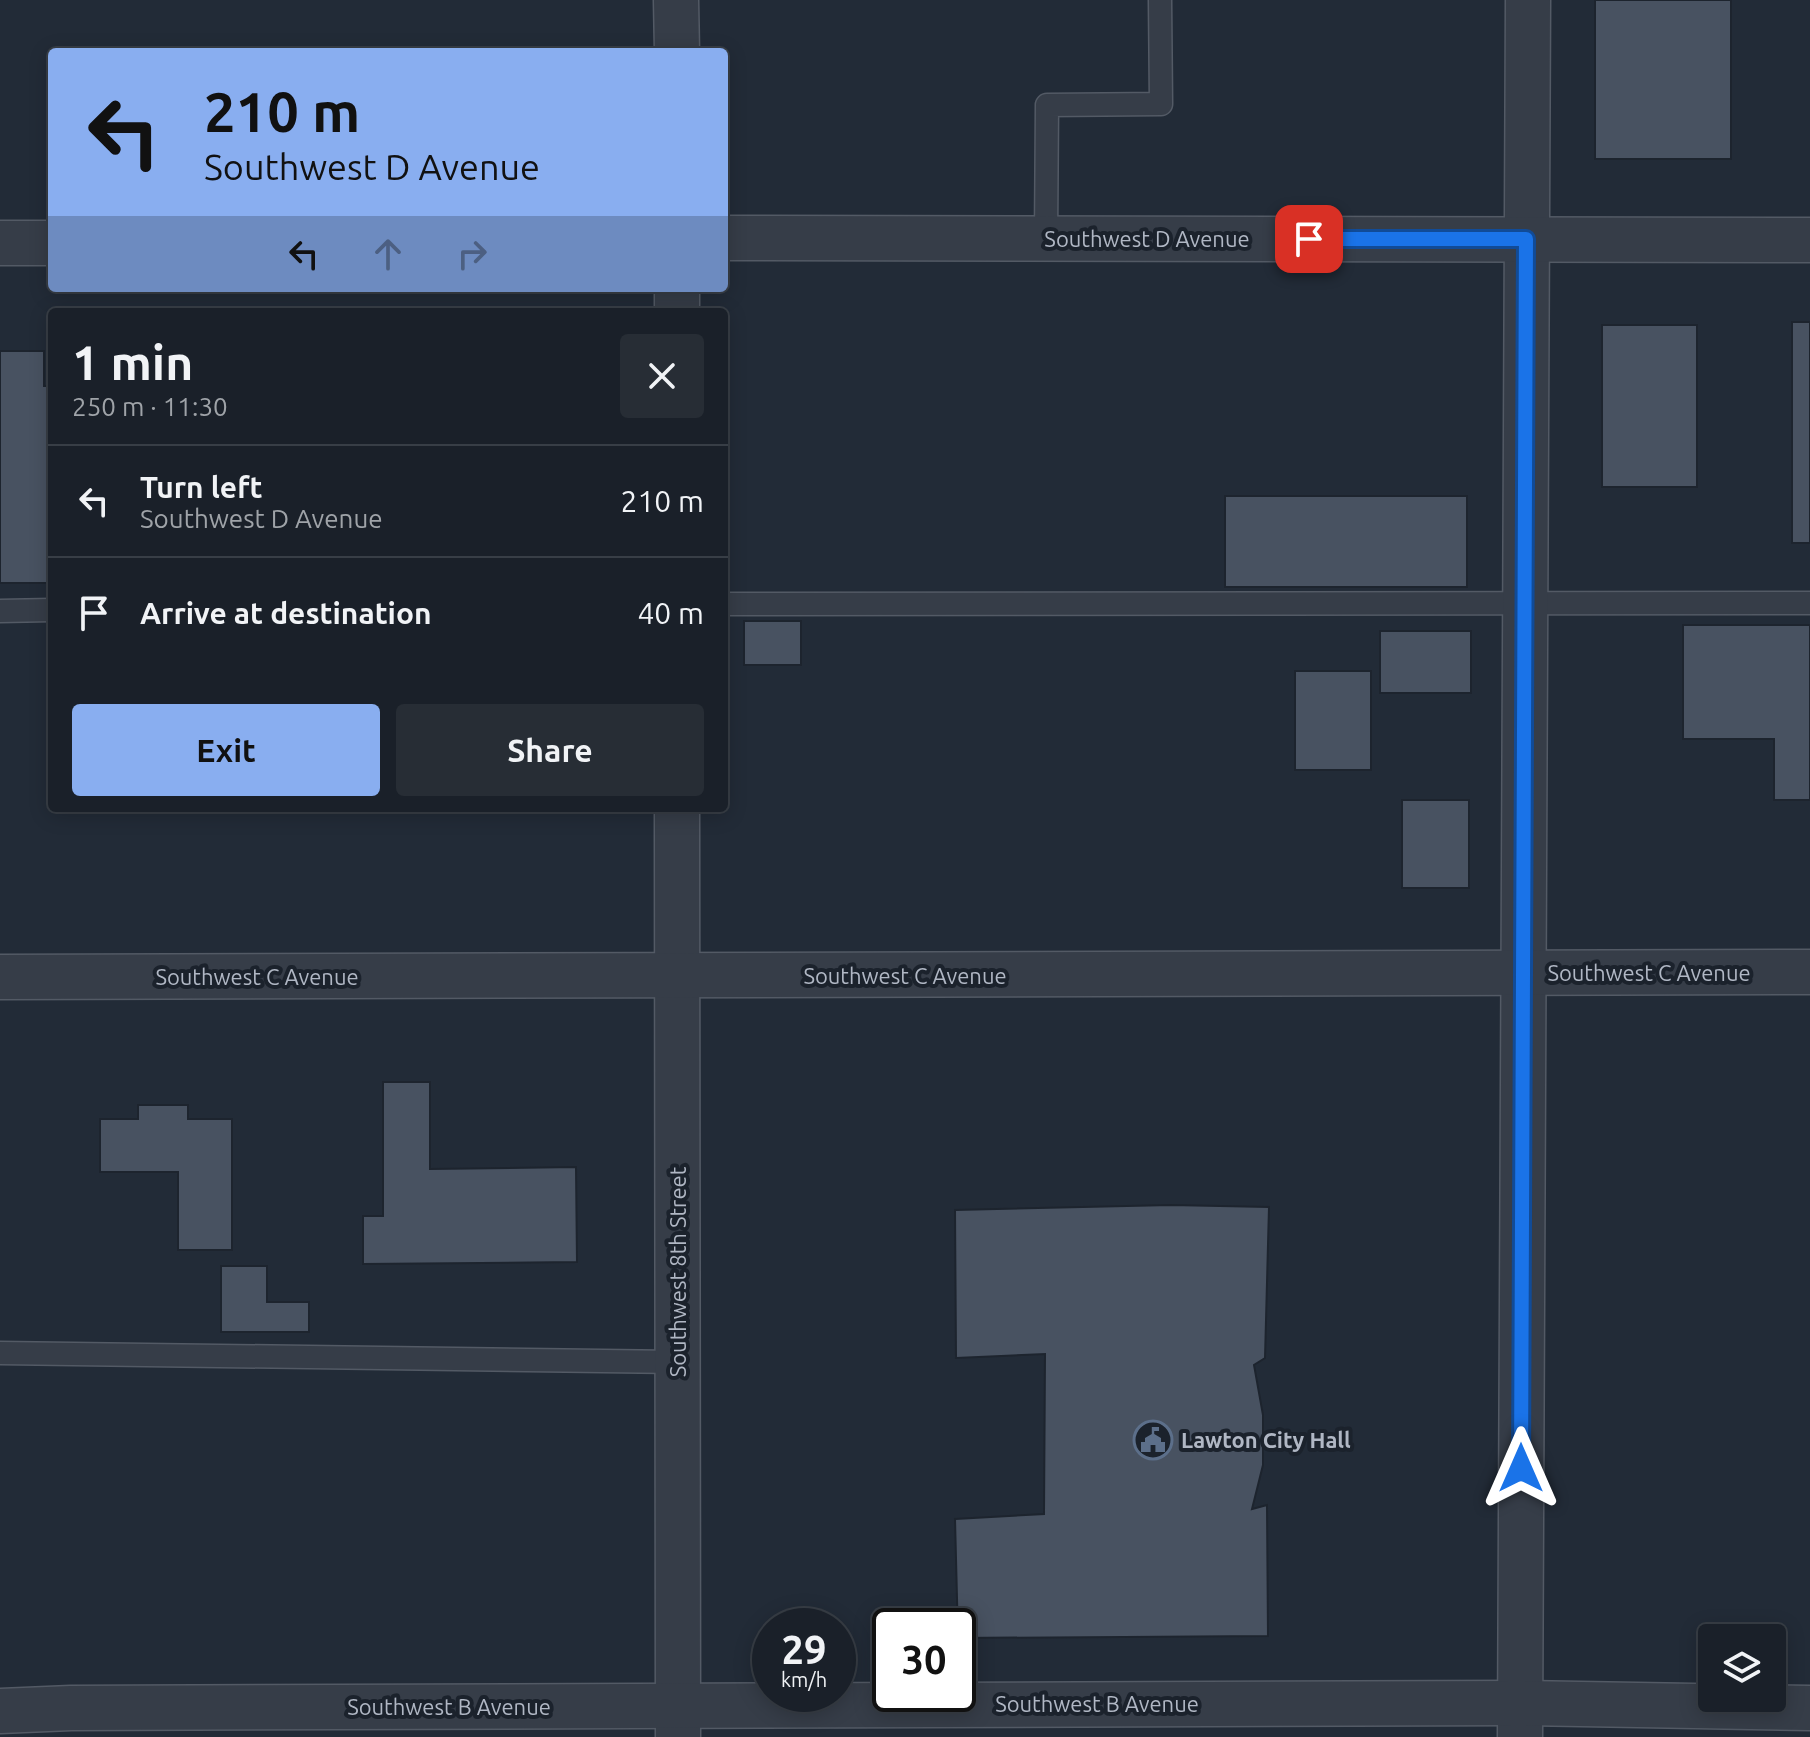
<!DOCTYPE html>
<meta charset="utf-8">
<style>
:root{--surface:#1a2029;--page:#272d35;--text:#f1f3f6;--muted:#9fa3a8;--line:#383e46;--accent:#89aef0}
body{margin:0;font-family:Ubuntu,sans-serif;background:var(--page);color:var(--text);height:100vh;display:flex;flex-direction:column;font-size:30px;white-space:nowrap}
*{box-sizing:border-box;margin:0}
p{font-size:26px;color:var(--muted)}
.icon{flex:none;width:44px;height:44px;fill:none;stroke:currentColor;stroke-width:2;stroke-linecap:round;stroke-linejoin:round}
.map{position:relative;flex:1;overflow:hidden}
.side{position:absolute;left:48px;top:308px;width:680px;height:504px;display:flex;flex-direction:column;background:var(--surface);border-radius:8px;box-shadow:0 4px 20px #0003,0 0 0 2px var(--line)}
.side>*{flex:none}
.guide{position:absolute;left:48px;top:48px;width:680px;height:244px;border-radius:8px;box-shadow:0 4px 20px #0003,0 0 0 2px var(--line);background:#89aef0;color:#111;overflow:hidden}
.fabs{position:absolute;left:1698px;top:1624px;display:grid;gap:16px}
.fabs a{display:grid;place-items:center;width:88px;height:88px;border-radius:8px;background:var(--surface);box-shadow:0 4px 20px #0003,0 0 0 2px var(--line);font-size:40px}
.speed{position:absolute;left:752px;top:1608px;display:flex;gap:16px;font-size:40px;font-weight:700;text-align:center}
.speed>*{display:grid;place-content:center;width:104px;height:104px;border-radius:50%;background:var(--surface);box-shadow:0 4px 20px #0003,0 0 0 2px var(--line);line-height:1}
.speed small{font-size:20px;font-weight:400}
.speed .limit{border:4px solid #111;border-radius:12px;background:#fff;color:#111}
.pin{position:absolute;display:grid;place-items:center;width:68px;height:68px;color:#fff;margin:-34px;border-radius:16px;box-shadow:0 4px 12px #0006}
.me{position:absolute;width:88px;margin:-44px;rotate:0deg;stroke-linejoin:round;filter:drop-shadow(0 0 6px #0008)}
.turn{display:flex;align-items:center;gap:28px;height:168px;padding:0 24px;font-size:36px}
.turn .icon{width:104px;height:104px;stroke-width:2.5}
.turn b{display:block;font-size:56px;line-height:68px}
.lanes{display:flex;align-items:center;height:76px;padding:0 24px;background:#0003;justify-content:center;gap:40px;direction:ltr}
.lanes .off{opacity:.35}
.round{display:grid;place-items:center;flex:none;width:84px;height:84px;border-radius:8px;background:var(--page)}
.head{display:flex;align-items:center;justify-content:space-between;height:136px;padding:0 24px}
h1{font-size:48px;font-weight:700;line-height:60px}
.action{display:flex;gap:16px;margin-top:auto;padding:16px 24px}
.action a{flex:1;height:92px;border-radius:8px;background:var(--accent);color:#111;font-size:32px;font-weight:700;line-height:92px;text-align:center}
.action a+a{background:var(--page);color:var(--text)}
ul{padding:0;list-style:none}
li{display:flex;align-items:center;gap:24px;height:112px;padding:0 24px;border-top:2px solid var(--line)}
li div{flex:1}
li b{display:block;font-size:30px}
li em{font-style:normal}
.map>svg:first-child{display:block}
</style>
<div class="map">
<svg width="1810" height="1737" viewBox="0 0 1810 1737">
<rect width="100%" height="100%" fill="#222b37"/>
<path fill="#485261" stroke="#1d242e" stroke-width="2" d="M1595 0H1731V159H1595Z
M1792 322H1810V543H1792Z
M1602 325H1697V487H1602Z
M0 351H44V386H52V583H0Z
M1225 496H1467V587H1225Z
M744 621H801V665H744Z
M1683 625H1810V800H1774V739H1683Z
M1380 631H1471V693H1380Z
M1295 671H1371V770H1295Z
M1402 800H1469V888H1402Z
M383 1082H430V1169L576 1167 577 1262 363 1264V1216H383Z
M138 1105H188V1119H232V1250H178V1172H100V1119H138Z
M1171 1205 1269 1207 1265 1358 1254 1365 1263 1415V1465L1252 1509 1267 1505 1268 1636 958 1638 955 1519 1044 1514 1045 1354 956 1358 955 1210Z
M221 1266H267V1302H309V1332H221Z"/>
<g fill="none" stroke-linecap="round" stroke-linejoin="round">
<defs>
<path id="service" d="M1046 238 1047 105 1161 104 1160 0
M724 604 1810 603
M0 611 52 610
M0 1353 678 1362"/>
<path id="minor" d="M676 0 677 52
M677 288V312
M677 808 678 1737
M1520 1737 1528 0"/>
<path id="tertiary" d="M724 238 1810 240
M0 243H52
M0 977 1810 972
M0 1711 71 1708 1520 1703 1810 1708"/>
</defs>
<use href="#service" stroke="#535a65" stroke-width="25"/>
<use href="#minor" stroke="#535a65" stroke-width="47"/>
<use href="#tertiary" stroke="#535a65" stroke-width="47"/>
<use href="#service" stroke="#363d48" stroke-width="22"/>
<use href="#minor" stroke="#363d48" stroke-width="44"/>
<use href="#tertiary" stroke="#363d48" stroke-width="44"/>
</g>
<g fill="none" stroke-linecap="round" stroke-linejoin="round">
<defs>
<path id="route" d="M1309 239H1526L1521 1468"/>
</defs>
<use href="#route" stroke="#114b97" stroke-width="20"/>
<use href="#route" stroke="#1a73e8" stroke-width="14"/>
</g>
<defs>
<symbol id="civic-ring" viewBox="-11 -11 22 22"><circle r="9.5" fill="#1b222c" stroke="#5c6f8a" stroke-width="1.5"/><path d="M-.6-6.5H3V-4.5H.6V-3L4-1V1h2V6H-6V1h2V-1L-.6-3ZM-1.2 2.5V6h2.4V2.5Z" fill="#5c6f8a"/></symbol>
</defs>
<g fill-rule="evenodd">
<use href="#civic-ring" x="1131" y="1418" width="44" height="44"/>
</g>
<g text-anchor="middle" stroke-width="8" stroke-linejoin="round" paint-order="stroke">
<g font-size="22" fill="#b0b7c4" stroke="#1b222c">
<text x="1147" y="247">Southwest D Avenue</text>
<text x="1649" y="981">Southwest C Avenue</text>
<text x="905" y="984">Southwest C Avenue</text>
<text x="257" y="985">Southwest C Avenue</text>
<text transform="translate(678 1272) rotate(-90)" y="8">Southwest 8th Street</text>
<text x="1097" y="1712">Southwest B Avenue</text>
<text x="449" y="1715">Southwest B Avenue</text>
</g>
<g font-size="22" font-weight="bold" fill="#b0b7c4" stroke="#1b222c" text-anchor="start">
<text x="1181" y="1448">Lawton City Hall</text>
</g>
</g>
</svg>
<div class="fabs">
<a><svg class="icon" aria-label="layers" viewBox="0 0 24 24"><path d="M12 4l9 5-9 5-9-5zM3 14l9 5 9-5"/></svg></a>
</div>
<div class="speed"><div>29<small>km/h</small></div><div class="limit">30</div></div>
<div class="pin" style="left:1309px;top:239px;background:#d93025"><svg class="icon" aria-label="arrive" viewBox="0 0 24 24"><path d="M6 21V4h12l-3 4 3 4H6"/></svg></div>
<svg class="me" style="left:1521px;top:1468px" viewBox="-20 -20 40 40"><path d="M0-17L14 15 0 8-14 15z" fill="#1a73e8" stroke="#fff" stroke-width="4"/></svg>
<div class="guide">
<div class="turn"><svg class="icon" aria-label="left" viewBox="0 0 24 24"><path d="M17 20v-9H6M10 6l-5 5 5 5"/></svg><div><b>210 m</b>Southwest D Avenue</div></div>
<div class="lanes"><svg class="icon" aria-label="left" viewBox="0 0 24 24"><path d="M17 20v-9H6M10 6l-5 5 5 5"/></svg><svg class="icon off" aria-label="ahead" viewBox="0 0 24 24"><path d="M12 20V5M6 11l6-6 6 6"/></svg><svg class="icon off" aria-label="right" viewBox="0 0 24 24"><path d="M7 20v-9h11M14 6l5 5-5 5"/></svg></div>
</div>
<section class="side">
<div class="head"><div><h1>1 min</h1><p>250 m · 11:30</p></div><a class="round"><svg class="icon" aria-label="close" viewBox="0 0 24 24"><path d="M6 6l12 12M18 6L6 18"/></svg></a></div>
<ul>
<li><svg class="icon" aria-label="left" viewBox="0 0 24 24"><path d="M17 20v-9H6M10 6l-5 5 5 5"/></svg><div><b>Turn left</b><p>Southwest D Avenue</p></div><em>210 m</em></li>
<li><svg class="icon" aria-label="arrive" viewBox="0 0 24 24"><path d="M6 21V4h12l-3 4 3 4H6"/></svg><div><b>Arrive at destination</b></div><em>40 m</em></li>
</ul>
<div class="action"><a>Exit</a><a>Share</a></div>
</section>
</div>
